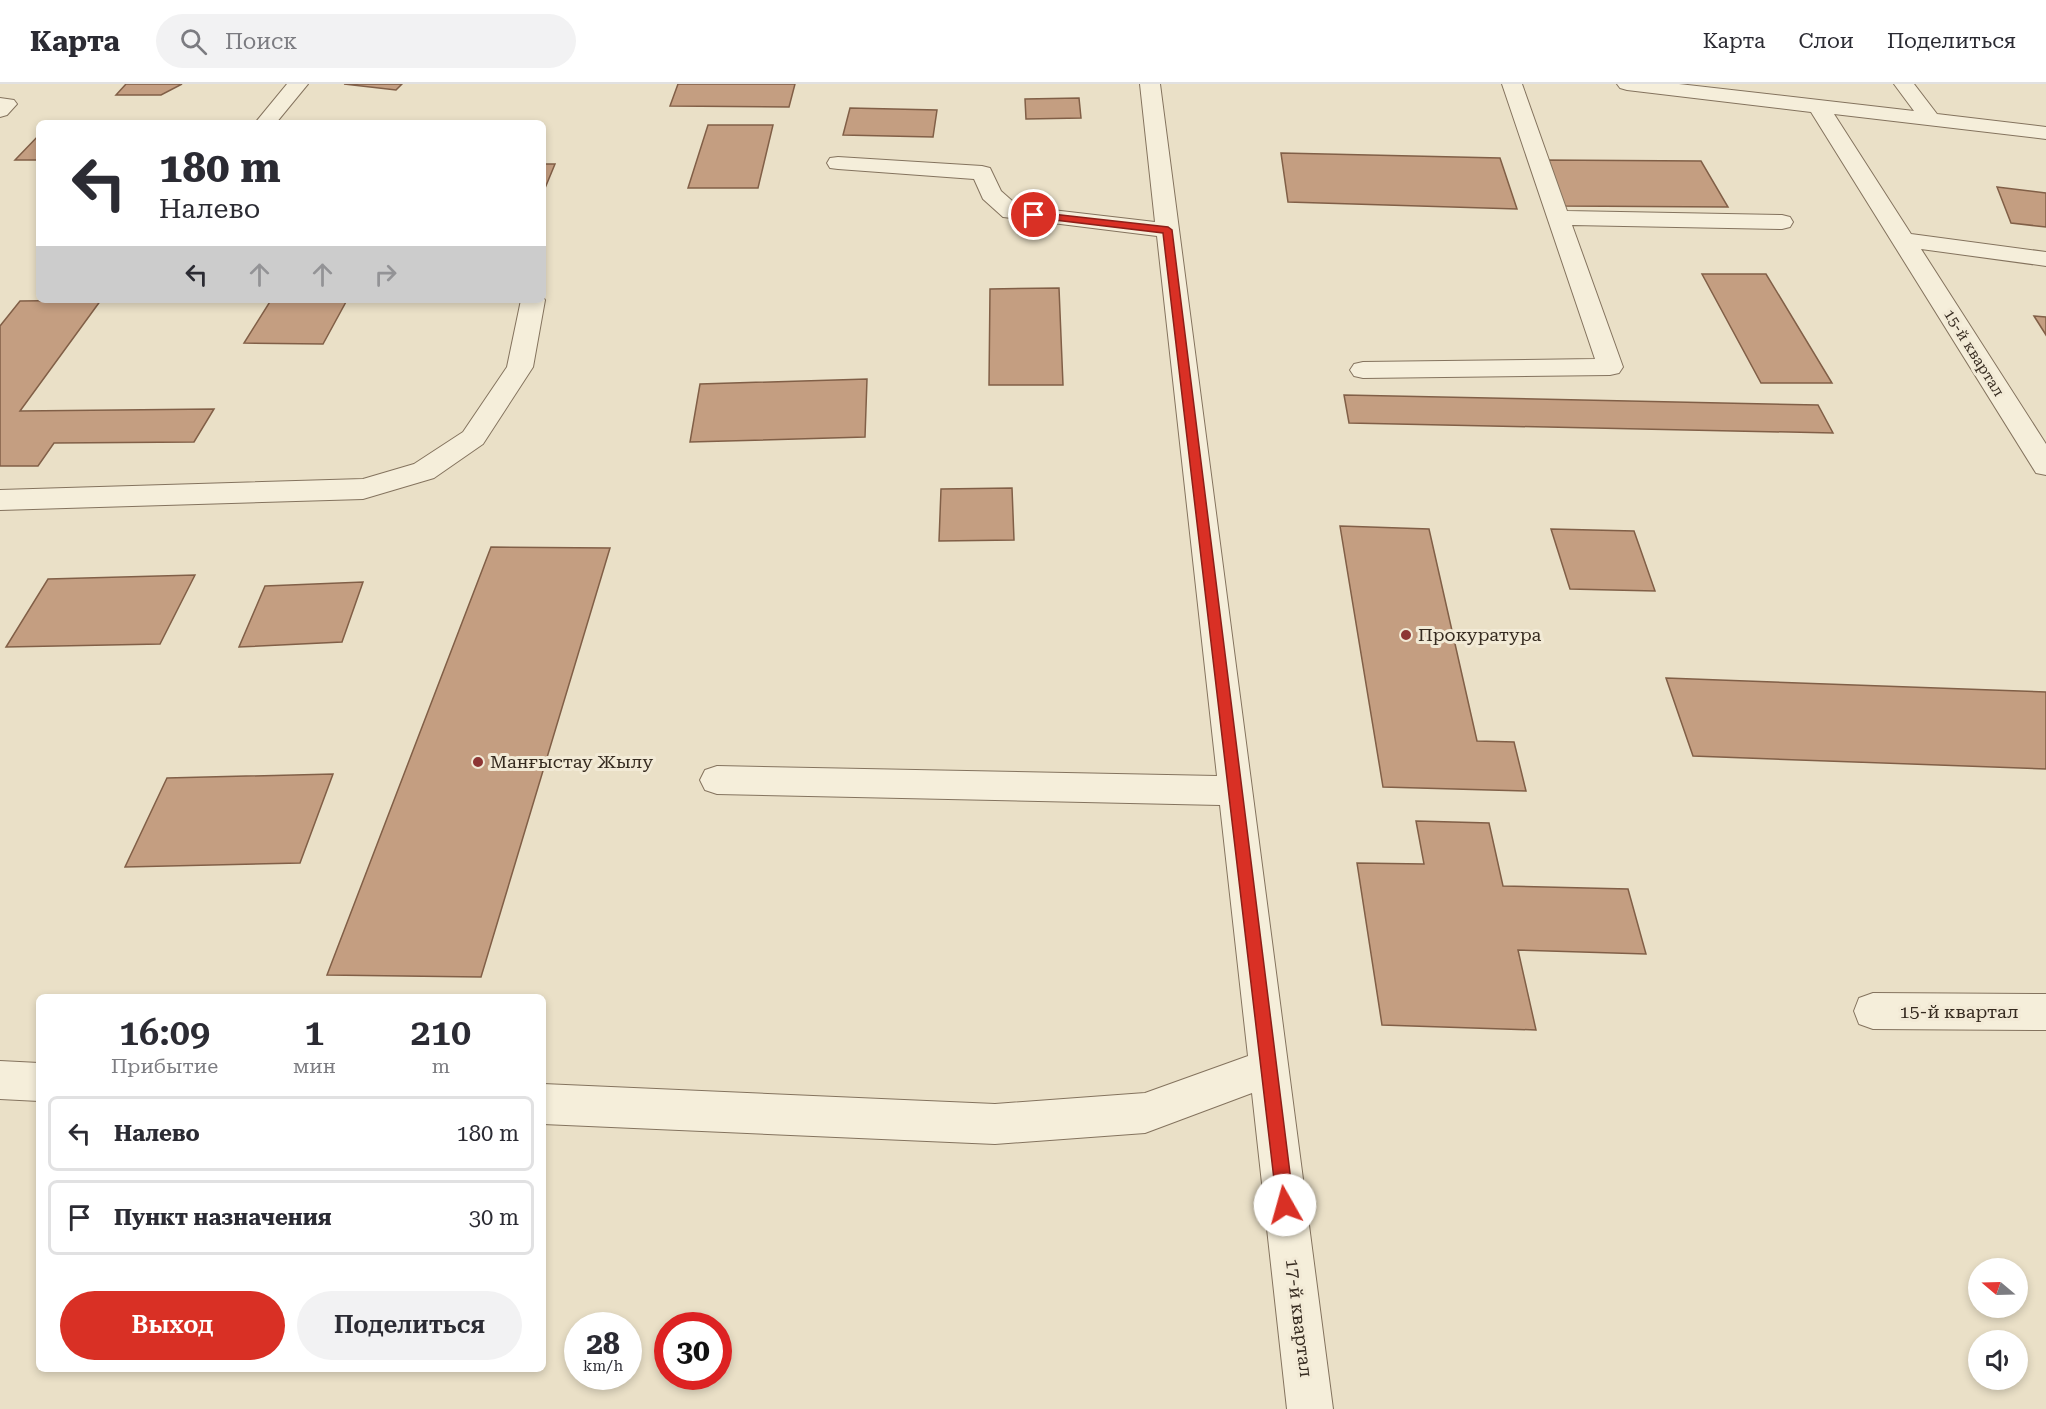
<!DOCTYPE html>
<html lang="ru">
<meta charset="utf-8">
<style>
:root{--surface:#fff;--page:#f2f2f3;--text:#2b2b33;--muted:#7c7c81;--line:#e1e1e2;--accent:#d93025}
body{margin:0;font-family:"Roboto Serif",serif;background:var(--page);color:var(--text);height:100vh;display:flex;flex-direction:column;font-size:22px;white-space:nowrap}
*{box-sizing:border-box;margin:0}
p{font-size:20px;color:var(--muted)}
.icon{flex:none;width:33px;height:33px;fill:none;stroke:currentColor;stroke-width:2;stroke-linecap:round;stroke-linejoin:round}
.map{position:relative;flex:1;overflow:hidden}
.details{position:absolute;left:36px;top:910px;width:510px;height:378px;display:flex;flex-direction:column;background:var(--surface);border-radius:9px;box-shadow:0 3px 9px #0003}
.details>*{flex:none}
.banner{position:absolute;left:36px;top:36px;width:510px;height:183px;border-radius:9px;box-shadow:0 3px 9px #0003;background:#fff;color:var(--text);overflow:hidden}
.needle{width:39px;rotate:289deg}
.tools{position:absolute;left:1968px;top:1174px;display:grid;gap:12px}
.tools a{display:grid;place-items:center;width:60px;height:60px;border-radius:50%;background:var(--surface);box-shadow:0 3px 9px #0003;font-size:30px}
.speed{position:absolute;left:564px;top:1228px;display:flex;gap:12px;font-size:30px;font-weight:700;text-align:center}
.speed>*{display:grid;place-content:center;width:78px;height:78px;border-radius:50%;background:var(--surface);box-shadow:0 3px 9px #0003;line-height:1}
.speed small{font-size:15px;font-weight:400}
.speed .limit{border:9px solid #d22;background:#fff;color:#111}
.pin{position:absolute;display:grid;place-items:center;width:51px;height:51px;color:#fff;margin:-26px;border:3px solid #fff;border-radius:50%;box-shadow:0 2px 6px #0007}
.me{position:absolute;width:66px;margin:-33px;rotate:353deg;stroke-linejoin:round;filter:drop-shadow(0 0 4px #0008)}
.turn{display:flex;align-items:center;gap:21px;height:126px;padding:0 24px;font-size:27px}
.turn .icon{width:78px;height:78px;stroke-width:2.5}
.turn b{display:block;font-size:42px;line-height:51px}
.lanes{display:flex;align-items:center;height:57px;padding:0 24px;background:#0003;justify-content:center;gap:30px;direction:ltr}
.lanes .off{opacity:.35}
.eta{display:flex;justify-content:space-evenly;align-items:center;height:102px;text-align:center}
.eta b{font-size:36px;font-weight:600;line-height:42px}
.action{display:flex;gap:12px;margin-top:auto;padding:12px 24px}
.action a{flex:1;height:69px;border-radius:36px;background:var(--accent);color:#fff;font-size:24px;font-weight:600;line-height:69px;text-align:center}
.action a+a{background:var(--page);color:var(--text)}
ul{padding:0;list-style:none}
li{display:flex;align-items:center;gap:18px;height:75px;margin:0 12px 9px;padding:0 12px;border:3px solid var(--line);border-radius:9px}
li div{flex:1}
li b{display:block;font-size:22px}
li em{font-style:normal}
header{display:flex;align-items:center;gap:36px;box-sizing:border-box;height:84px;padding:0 30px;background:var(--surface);border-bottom:2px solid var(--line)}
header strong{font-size:28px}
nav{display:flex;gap:33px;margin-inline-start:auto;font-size:21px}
.search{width:420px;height:54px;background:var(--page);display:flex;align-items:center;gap:15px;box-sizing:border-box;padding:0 21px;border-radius:33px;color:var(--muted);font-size:22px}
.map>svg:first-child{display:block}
</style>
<header>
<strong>Карта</strong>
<div class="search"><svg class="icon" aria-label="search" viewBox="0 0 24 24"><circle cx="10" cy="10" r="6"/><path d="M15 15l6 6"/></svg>Поиск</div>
<nav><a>Карта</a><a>Слои</a><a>Поделиться</a></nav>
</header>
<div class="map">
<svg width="2046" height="1325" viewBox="0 0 2046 1325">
<rect width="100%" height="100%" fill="#eae0c7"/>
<path fill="#c49e81" stroke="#815f47" stroke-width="1.5" d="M126 0H182L161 11H116Z
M344 0H402L396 6Z
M678 0H795L789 23 670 22Z
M1079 14 1081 34 1026 35 1025 15Z
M850 24 937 26 933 53 843 51Z
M708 41H773L758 104H688Z
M39 51V76H15Z
M1281 69 1500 74 1517 125 1288 118Z
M1542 76 1701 77 1728 123 1563 122Z
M543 80H555L543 109Z
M1997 103 2046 109V143L2011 139Z
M1702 190H1766L1832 299H1761Z
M1059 204 1063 301H989L990 205Z
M101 216 20 327 214 325 194 358 54 359 38 382H0V242L20 217Z
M271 216H347L323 260 244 259Z
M2034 232 2046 233V251Z
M867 295 865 353 690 358 700 300Z
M1344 311 1818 321 1833 349 1349 339Z
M1012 404 1014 456 939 457 941 405Z
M1340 442 1429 445 1477 657 1514 658 1526 707 1383 703Z
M1551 445 1634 447 1655 507 1570 505Z
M491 463 610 464 481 893 327 891Z
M195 491 160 560 6 563 48 495Z
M363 498 342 558 239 563 265 502Z
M1666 594 2046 608V685L1693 672Z
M333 690 300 779 125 783 167 694Z
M1416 737 1489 739 1503 802 1628 805 1646 870 1518 866 1536 946 1382 941 1357 779 1424 780Z"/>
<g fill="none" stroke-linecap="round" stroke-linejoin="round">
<defs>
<path id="minor" d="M287 0H308L276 39H255Z
M1140 0H1160L1333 1325H1287L1252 1009 1145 1049 995 1060 543 1040V1000L995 1020 1145 1009 1248 972 1220 721 717 710 705 706 700 696 705 686 717 682 1217 692 1157 152 1003 133 983 115 974 95 838 85 830 84 827 79 830 74 838 73 982 82 990 84 1001 107 1018 122 1155 138Z
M1502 0H1522L1567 127 1782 131 1790 133 1793 138 1790 143 1782 145 1572 141 1623 283 1619 289 1610 291 1363 294 1354 292 1350 286 1354 280 1363 278 1595 275Z
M1617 0H1679L1914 27 1894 0H1914L1937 30 2046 43V55L1834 30 1911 150 2046 168V182L1921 165 2046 360V391L2036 389 1811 28 1627 6 1620 4Z
M0 14 14 16 17 20 7 31 0 33Z
M543 213 545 216 533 283 483 360 434 394 363 415 0 426V406L363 395 414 380 463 348 507 283 521 216H543Z
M1873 909 2046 910V946L1873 945 1859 940 1854 927 1859 914Z
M0 977 39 979V1017L0 1015Z"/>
</defs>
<use href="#minor" stroke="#84735e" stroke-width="2"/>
<use href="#minor" fill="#f5eeda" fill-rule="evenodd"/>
</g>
<path fill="#d93025" stroke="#8d1f18" stroke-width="1.5" d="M1034 128 1168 143 1172 146 1294 1121 1291 1127 1285 1129 1279 1127 1277 1121 1163 149 1030 133 1029 131Z"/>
<g fill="#8d3534" stroke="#f2ead6" stroke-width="2">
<circle cx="1406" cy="551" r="6"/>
<circle cx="478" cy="678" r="6"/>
</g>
<g text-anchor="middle" stroke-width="6" stroke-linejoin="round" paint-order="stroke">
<g font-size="15" fill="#362b20" stroke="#f2ead6">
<text transform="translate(1974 269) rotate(58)" y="5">15-й квартал</text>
</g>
<g font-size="18" fill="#362b20" stroke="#f2ead6" text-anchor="start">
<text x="1418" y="557">Прокуратура</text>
<text x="490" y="684">Манғыстау Жылу</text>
</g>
<g font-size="18" fill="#362b20" stroke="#f2ead6">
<text x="1959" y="934">15-й квартал</text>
<text transform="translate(1299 1234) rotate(83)" y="6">17-й квартал</text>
</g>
</g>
</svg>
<div class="tools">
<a><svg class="needle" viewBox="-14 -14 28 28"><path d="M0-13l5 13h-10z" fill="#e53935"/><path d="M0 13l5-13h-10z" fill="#7c7c81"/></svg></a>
<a><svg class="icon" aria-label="sound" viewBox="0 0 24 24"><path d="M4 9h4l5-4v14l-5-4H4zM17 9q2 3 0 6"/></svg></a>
</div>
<div class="speed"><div>28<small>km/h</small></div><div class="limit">30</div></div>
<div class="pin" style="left:1034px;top:131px;background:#d93025"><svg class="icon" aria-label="arrive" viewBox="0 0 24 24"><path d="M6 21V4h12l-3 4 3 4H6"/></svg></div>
<svg class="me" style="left:1285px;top:1121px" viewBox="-20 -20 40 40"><circle r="19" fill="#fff"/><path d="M0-13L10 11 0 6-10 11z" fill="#d93025"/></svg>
<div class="banner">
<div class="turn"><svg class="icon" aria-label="left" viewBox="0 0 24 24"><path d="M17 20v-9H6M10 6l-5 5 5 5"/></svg><div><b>180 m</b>Налево</div></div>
<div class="lanes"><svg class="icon" aria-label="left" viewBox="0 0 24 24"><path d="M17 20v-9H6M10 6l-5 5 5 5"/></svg><svg class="icon off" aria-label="ahead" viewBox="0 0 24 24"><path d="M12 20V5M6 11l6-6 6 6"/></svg><svg class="icon off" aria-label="ahead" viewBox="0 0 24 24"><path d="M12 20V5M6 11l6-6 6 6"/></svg><svg class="icon off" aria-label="right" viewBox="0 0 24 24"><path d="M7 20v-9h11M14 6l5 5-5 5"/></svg></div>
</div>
<section class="details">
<div class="eta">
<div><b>16:09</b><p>Прибытие</p></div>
<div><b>1</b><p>мин</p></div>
<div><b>210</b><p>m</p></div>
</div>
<ul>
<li><svg class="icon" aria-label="left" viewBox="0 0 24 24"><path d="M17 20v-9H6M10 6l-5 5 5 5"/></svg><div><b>Налево</b></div><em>180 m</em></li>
<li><svg class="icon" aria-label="arrive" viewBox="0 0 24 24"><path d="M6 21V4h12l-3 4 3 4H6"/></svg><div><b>Пункт назначения</b></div><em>30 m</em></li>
</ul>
<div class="action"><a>Выход</a><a>Поделиться</a></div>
</section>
</div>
